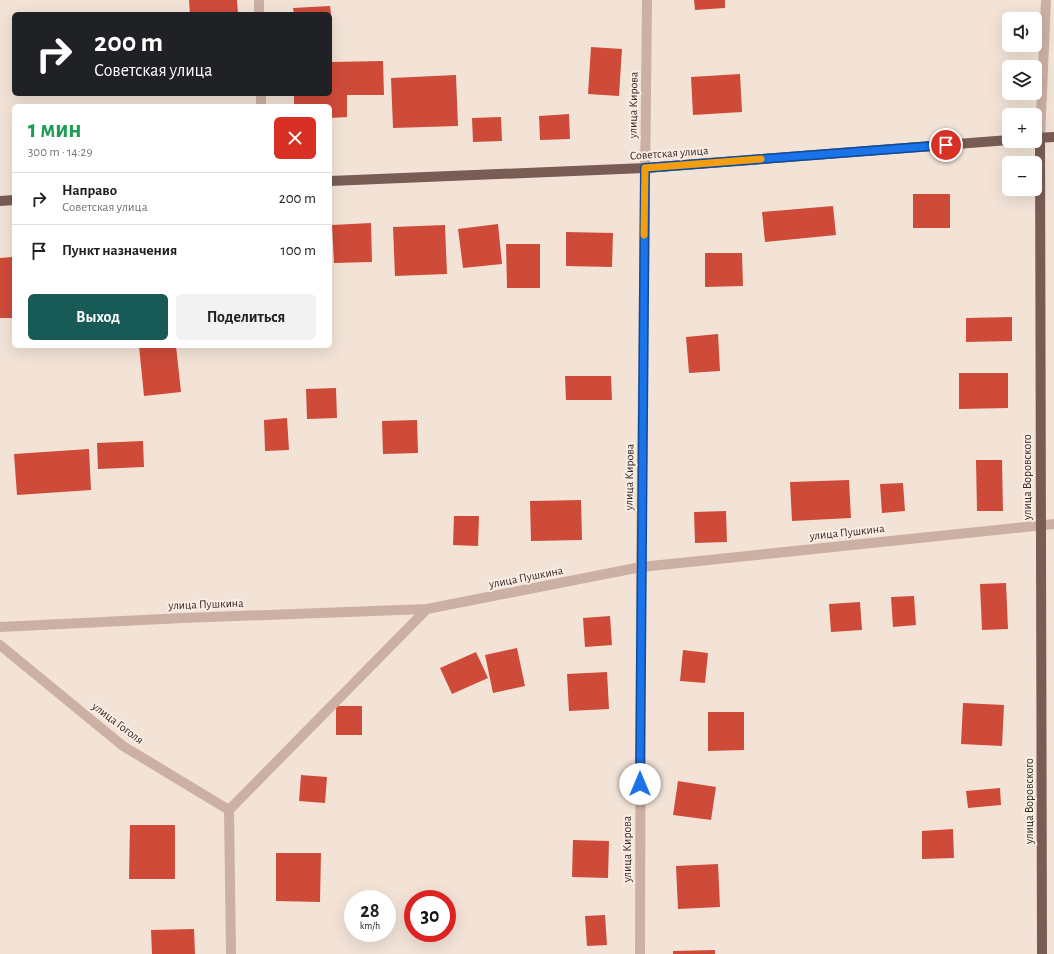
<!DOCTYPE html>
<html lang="ru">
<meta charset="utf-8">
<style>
:root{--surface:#fff;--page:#f2f2f2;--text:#202124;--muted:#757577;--line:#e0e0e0;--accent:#185a56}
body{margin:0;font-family:"Alegreya Sans",sans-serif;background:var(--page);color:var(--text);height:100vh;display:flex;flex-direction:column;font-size:15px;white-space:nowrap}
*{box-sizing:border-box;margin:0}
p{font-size:13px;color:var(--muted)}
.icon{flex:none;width:22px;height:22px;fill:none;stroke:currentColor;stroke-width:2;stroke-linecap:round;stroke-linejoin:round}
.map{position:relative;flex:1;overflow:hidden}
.drawer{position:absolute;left:12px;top:104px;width:320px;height:244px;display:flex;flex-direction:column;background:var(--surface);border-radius:6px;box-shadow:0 4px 16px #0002}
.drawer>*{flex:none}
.guide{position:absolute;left:12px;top:12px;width:320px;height:84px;border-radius:6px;box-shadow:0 4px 16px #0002;background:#202124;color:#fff;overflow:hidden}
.tools{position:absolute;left:1002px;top:12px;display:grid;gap:8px}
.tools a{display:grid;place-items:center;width:40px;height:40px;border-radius:6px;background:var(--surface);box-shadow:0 4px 16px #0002;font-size:20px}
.speed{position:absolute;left:344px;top:890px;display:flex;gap:8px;font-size:20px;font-weight:700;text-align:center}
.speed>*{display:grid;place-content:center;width:52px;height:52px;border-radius:50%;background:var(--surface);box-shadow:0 4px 16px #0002;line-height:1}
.speed small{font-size:10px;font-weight:400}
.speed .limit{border:6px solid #d22;background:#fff;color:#111}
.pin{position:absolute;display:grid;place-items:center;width:34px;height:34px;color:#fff;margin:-17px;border:2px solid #fff;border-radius:50%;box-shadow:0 1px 4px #0007}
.me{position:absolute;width:44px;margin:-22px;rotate:0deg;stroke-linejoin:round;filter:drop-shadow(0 0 3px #0008)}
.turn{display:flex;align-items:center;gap:14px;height:84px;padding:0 16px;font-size:18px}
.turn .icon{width:52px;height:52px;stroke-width:2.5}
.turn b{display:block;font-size:28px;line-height:34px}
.round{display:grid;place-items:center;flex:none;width:42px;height:42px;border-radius:6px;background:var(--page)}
.headline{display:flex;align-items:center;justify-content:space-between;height:68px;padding:0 16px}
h1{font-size:24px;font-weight:700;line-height:30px;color:#1e9e55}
.action{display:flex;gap:8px;margin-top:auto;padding:8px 16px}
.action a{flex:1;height:46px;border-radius:6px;background:var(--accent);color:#fff;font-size:16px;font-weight:700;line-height:46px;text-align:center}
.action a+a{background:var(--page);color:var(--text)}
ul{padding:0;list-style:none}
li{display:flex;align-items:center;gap:12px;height:52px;padding:0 16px;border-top:1px solid var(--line)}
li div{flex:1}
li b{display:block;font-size:15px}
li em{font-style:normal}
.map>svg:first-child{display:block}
</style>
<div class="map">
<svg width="1054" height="954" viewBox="0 0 1054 954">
<rect width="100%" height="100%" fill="#f3e3d7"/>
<path fill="#cf4b39" d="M189 0H237L238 14H190Z
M694 0H725V8L695 10Z
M330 6 331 14H294L293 8Z
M591 47 622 49 619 96 588 94Z
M383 61 384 95H347V117L330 118V106H294V94H330V62Z
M740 74 742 112 693 115 691 77Z
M456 75 458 126 393 128 391 78Z
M569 114 570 139 540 140 539 116Z
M501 117 502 141 473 142 472 118Z
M913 194H950V228H913Z
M833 206 836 235 765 242 762 212Z
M371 223 372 262 334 263 332 225Z
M498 224 502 264 463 268 458 229Z
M445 225 447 274 395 276 393 227Z
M566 232 613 233 612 267 566 266Z
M506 244H540V288H507Z
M705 253H742L743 286 705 287Z
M12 257 14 318H0V258Z
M1012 317V341L966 342V318Z
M718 334 720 371 689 373 686 337Z
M139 346H176L181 392 144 396Z
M959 373H1008V408L959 409Z
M565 376H611L612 400H566Z
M336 388 337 418 307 419 306 389Z
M287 418 289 450 265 451 264 420Z
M417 420 418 453 383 454 382 421Z
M143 441 144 467 98 469 97 443Z
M89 449 91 490 17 495 14 454Z
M976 460H1002L1003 511H977Z
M849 480 851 518 792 521 790 482Z
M903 483 905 511 882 513 880 484Z
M581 500 582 540 531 541 530 501Z
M726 511 727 542 695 543 694 512Z
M454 516H479L478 546 453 545Z
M1006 583 1008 629 982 630 980 584Z
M914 596 916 625 893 627 891 597Z
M860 602 862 630 831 632 829 604Z
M610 616 612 645 585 647 583 618Z
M517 648 525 686 493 693 485 655Z
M683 650 708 653 705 683 680 681Z
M476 652 488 678 452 694 440 668Z
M607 672 609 709 569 711 567 674Z
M963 703 1004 705 1002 746 961 744Z
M336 706H362V735H336Z
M708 712H744V750L708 751Z
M301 775 327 777 325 803 299 801Z
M678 781 716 787 711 820 673 815Z
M1000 788 1001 805 968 808 966 791Z
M130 825H175V879H129Z
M953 829 954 858 922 859V831Z
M573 840 609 841 608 878 572 877Z
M276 853H321L320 902 276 901Z
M718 864 720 907 678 909 676 866Z
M605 915 607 945 587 946 585 916Z
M194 929 195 954H152L151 930Z
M715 950V954H673V951Z"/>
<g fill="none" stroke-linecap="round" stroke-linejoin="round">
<path stroke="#ccb0a3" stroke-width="10" d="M259 0V14
M261 94V106
M1040 138 1046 0
M0 627 183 618 427 609 641 567 1054 524
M0 645 123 746 229 810 231 954
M229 810 427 609
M640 954 641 567 647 0"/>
<path stroke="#795d55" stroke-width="10" d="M1035 138 1054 137
M1040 138 1042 954
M330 181 645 168 1009 140
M0 201 14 200"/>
</g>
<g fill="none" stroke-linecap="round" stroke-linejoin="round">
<defs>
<path id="route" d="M640 784 645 168 946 145"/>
</defs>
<use href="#route" stroke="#114b97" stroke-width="10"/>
<use href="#route" stroke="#1a73e8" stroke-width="7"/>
<path stroke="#f59e0b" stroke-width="7" d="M644 235 645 168 761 159"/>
</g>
<g text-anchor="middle" stroke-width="4" stroke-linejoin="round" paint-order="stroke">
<g font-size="12" fill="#362925" stroke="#faede4">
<text transform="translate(633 105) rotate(-89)" y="4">улица Кирова</text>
<text transform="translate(669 153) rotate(-4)" y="4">Советская улица</text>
<text transform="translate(629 477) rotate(-89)" y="4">улица Кирова</text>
<text transform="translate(1027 477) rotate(-90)" y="4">улица Воровского</text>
<text transform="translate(847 532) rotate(-6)" y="4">улица Пушкина</text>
<text transform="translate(526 577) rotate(-11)" y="4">улица Пушкина</text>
<text transform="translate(206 604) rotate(-2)" y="4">улица Пушкина</text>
<text transform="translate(118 723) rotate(37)" y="4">улица Гоголя</text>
<text transform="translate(1029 801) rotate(-90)" y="4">улица Воровского</text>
<text transform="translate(627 849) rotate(-90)" y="4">улица Кирова</text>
</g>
</g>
</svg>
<div class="tools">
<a><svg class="icon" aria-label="sound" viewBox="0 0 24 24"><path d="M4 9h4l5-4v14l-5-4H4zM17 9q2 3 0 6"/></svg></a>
<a><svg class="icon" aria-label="layers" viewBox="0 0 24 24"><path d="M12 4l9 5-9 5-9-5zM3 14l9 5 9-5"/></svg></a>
<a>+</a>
<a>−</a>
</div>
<div class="speed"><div>28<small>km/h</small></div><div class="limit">30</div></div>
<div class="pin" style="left:946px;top:145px;background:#d93025"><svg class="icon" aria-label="arrive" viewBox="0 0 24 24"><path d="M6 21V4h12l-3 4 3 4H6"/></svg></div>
<svg class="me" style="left:640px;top:784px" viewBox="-20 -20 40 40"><circle r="19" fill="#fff"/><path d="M0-13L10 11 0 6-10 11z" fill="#1a73e8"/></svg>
<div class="guide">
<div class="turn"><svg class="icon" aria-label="right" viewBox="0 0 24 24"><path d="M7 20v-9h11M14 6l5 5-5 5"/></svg><div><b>200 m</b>Советская улица</div></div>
</div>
<section class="drawer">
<div class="headline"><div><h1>1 мин</h1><p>300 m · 14:29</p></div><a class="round" style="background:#d93025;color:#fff"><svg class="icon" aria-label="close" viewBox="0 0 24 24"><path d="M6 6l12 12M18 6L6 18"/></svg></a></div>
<ul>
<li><svg class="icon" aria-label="right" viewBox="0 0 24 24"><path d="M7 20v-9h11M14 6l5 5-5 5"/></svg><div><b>Направо</b><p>Советская улица</p></div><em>200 m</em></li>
<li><svg class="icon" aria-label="arrive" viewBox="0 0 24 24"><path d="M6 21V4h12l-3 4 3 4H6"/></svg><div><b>Пункт назначения</b></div><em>100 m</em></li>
</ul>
<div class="action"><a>Выход</a><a>Поделиться</a></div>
</section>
</div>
